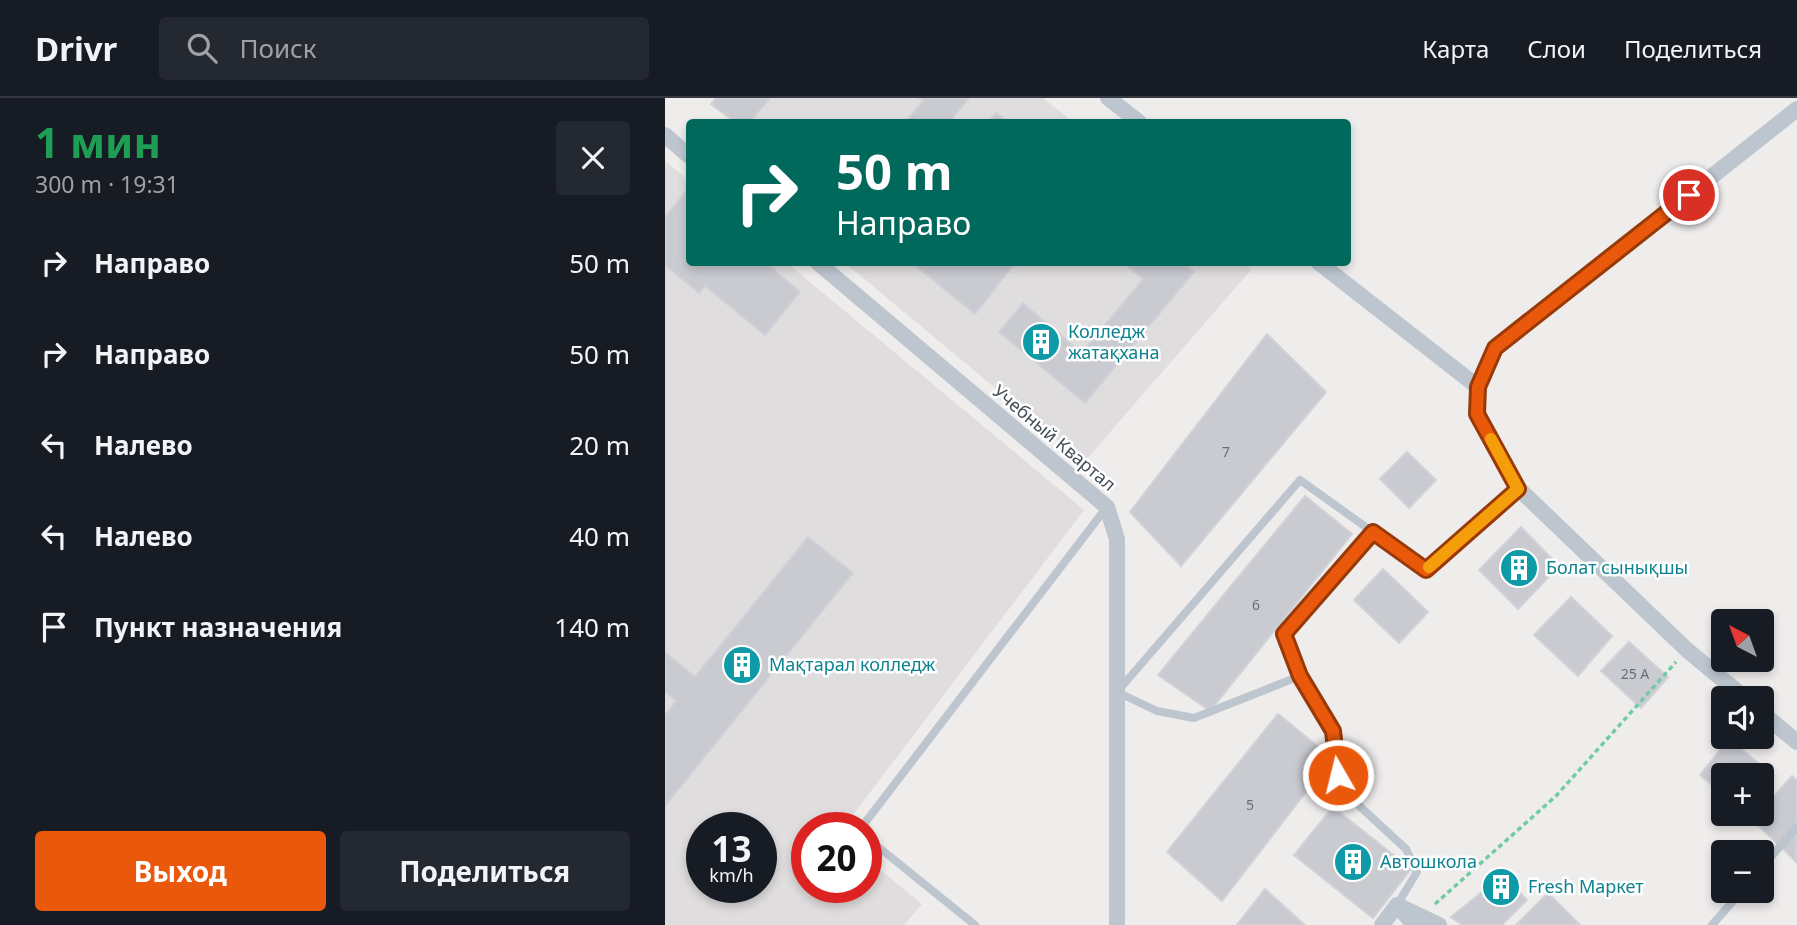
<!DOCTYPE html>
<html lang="ru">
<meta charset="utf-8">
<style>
:root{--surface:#171b24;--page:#242831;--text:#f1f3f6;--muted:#9ea1a6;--line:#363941;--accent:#ea580c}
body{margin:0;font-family:"Noto Sans",sans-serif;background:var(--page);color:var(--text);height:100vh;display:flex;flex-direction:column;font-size:26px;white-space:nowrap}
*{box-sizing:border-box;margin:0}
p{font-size:23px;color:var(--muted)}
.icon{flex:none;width:38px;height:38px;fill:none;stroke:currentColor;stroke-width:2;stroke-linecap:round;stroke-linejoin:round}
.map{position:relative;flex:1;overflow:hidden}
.details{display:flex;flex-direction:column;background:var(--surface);width:665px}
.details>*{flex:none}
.guide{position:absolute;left:21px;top:21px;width:665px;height:147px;border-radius:7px;box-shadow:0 4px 10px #0003;background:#00695c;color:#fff;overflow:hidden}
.needle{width:46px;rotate:319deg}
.tools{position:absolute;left:1046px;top:511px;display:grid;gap:14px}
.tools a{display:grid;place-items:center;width:63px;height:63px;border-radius:7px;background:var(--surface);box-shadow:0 4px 10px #0003;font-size:35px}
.speed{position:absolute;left:21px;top:714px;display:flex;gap:14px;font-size:35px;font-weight:700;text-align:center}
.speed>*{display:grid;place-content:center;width:91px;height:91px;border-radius:50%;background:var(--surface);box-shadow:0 4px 10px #0003;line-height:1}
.speed small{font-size:18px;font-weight:400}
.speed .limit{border:10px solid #d22;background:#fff;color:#111}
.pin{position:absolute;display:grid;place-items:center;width:60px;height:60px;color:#fff;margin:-30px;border:4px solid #fff;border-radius:50%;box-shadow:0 2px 7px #0007}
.me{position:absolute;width:77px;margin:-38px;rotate:352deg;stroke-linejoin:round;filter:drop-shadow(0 0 5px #0008)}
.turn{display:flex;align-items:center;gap:24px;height:147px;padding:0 35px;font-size:32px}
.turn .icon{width:91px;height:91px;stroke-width:2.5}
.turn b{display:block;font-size:49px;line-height:60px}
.round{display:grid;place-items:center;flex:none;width:74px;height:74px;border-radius:7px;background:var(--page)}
.summary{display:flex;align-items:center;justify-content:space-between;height:119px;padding:0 35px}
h1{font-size:42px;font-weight:700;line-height:52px;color:#1e9e55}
.cta{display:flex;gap:14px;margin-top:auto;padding:14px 35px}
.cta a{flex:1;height:80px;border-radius:7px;background:var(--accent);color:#fff;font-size:28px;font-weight:700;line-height:80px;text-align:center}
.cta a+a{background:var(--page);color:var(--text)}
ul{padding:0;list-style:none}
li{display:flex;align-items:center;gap:21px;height:91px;padding:0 35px}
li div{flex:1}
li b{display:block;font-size:26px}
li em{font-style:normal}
header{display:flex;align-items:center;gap:42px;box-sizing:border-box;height:98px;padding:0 35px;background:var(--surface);border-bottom:2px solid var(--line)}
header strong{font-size:33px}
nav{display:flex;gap:38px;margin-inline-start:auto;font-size:24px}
.search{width:490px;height:63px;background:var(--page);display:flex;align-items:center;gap:18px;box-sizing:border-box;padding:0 24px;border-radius:7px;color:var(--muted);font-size:26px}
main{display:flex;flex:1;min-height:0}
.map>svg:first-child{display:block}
</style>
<header>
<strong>Drivr</strong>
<div class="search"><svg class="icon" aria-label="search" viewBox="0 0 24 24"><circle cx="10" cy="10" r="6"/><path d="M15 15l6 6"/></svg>Поиск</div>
<nav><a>Карта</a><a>Слои</a><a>Поделиться</a></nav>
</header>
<main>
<section class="details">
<div class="summary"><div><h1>1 мин</h1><p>300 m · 19:31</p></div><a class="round"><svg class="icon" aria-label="close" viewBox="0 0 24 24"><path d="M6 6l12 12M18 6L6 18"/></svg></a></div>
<ul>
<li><svg class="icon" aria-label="right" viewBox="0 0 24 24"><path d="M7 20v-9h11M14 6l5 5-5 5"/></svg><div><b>Направо</b></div><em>50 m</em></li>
<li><svg class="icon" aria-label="right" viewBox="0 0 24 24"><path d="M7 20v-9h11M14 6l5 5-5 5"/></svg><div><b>Направо</b></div><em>50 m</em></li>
<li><svg class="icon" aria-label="left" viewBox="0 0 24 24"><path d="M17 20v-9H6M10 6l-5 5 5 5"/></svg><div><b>Налево</b></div><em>20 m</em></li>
<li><svg class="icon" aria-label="left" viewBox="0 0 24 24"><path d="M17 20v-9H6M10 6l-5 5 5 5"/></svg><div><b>Налево</b></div><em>40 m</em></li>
<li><svg class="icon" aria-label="arrive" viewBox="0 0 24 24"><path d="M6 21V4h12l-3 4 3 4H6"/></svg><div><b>Пункт назначения</b></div><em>140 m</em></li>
</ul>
<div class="cta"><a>Выход</a><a>Поделиться</a></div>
</section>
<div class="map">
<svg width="1132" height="827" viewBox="0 0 1132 827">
<rect width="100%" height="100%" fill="#efecec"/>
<path fill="#e0ddde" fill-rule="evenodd" d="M95 0H378L408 24H75Z
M0 63 24 83V164L122 165 419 412 178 730H142V789H201V760L257 806 239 827H0ZM37 730H96V789H37Z
M578 164 586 172 419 364 180 165Z"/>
<path fill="#c9cbd1" stroke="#d0d2d8" stroke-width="2" d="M51 0H105L85 24H70L46 6Z
M253 0H304L284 24H240L258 3Z
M331 15 343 24H323Z
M23 91 24 164H100L135 194 100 237 40 188 34 195 0 167V119Z
M246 164H305L307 166 308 164H351L310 216Z
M458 164H518L529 174 420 305 334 234 358 205 417 255 478 181Z
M602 236 661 294 516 468 465 414Z
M742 354 771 382 744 410 715 381Z
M640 398 687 436 545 613 493 577Z
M856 429 894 468 853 511 814 472Z
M143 439 188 475 0 708V617L11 603 0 593V554L30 579Z
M718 471 763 514 734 545 689 502Z
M906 499 947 538 913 578 869 537Z
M964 544 1003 579 976 610 936 573Z
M613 616 667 660 557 803 502 754Z
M1064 641 1109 678 1097 693V677H1059V697L1035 677Z
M1127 678 1132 683 1131 764 1088 722 1094 716H1097V712Z
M668 709 746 771 708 820 629 757Z
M838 777 862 802 837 827H797L786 819Z
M600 791 640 827H572Z
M883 795 915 827H851Z"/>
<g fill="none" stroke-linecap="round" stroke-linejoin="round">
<path stroke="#73cba3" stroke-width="3.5" stroke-dasharray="5 3.5" stroke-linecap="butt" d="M770 806 891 698 1011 564"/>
<path stroke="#bdc6cf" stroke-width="8" d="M708 434 619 536 635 578 668 633 670 663 676 691 741 751 752 774 732 807
M635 578 529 620 492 613 452 594 635 382 761 472 854 391
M196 730 441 410
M201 739 310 827
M1097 769 1132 729
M1047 827 1077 793"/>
<path stroke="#bdc6cf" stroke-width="16" d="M443 0 474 24
M0 37 24 58
M152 164 442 409 452 441V827
M653 164 813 289
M1080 600 1022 552 854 391 812 316 813 289 830 250 1132 11
M1097 615 1132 644
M717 827 732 807
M749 827 732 807 774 827"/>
</g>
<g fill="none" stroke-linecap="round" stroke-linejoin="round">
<defs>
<path id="route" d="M673 677 668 633 635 578 619 536 708 434 761 472 853 391 812 316 813 289 830 250 1024 97"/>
</defs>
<use href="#route" stroke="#983908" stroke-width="18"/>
<use href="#route" stroke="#ea580c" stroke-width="12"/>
<path stroke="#f59e0b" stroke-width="12" d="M764 469 853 391 826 341"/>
</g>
<defs>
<symbol id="building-disc" viewBox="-11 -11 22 22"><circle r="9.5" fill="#0f9aa8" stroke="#fff"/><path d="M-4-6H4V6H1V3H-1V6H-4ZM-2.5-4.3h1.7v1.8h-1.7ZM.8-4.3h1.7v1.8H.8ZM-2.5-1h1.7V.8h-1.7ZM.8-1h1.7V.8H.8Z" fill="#fff"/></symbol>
</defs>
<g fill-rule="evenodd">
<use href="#building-disc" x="354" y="222" width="44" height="44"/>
<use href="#building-disc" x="832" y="448" width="44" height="44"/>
<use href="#building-disc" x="55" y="545" width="44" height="44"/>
<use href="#building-disc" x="666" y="742" width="44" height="44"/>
<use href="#building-disc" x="814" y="767" width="44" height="44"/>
</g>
<g text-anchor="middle" stroke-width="5" stroke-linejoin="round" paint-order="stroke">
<g font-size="14" fill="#666e77">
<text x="561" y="359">7</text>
<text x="591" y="512">6</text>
<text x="970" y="581">25 А</text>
<text x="585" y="712">5</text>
</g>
<g font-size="18" fill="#0d838f" stroke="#fff" text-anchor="start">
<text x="403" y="240">Колледж<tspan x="403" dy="21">жатақхана</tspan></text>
<text x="881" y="476">Болат сынықшы</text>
<text x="104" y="573">Мақтарал колледж</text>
<text x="715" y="770">Автошкола</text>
<text x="863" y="795">Fresh Маркет</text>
</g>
<g font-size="18" fill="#454f59" stroke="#fff">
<text transform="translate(389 340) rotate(40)" y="6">Учебный Квартал</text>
</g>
</g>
</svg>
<div class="tools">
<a><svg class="needle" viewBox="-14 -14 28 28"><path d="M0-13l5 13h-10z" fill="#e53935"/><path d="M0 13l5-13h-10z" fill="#9ea1a6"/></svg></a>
<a><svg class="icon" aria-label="sound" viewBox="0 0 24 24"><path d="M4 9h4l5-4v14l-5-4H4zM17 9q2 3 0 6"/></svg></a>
<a>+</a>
<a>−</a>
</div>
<div class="speed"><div>13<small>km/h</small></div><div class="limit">20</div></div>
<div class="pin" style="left:1024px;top:97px;background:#d93025"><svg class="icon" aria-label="arrive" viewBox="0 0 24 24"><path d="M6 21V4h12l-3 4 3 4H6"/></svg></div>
<svg class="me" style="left:673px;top:677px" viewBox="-20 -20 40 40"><circle r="17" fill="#ea580c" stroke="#fff" stroke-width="3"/><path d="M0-11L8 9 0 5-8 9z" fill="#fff"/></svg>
<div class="guide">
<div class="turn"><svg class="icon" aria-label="right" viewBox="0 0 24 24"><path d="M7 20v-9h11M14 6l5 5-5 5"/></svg><div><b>50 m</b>Направо</div></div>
</div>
</div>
</main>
